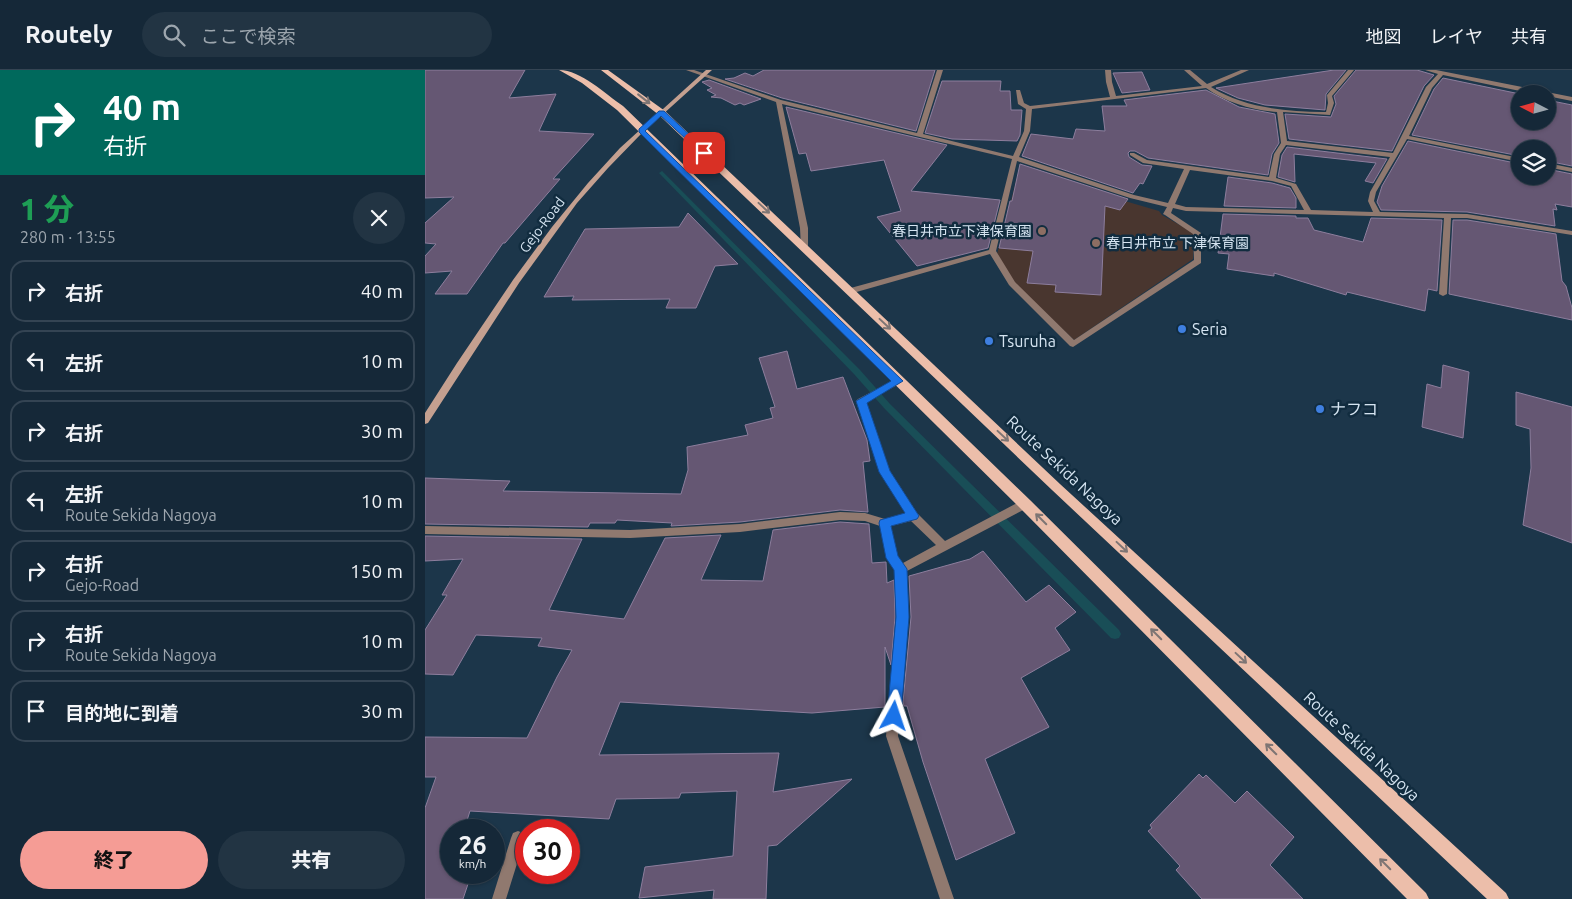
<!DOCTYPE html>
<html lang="ja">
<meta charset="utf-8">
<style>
:root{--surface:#152838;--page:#223443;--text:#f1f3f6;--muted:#9da6ae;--line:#344453;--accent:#f59c95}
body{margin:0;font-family:Ubuntu,"Noto Sans JP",sans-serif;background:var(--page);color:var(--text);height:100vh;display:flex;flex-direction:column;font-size:19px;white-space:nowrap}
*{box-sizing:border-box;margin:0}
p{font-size:16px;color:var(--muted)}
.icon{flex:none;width:28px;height:28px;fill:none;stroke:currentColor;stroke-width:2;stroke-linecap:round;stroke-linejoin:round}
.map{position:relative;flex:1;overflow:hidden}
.side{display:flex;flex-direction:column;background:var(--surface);width:425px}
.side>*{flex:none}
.top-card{background:#00695c;color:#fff;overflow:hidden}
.needle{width:32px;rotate:276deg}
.fabs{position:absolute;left:1086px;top:15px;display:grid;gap:10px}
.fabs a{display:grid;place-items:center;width:45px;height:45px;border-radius:50%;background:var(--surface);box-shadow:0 1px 4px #0004,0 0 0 1px var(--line);font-size:25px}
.speed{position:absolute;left:15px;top:749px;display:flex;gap:10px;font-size:25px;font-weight:700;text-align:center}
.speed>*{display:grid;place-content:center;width:65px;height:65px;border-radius:50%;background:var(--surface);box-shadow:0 1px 4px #0004,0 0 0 1px var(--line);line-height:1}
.speed small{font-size:12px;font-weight:400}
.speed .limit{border:8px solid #d22;background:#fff;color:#111}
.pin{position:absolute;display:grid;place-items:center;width:42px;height:42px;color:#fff;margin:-21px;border-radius:10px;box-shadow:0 2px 8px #0006}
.me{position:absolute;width:55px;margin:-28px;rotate:5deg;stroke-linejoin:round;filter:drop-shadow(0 0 4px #0008)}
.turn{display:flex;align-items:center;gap:18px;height:105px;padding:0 20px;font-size:22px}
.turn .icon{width:65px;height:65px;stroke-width:2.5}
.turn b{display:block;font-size:35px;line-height:42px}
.round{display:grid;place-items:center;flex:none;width:52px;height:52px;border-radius:26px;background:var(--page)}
.headline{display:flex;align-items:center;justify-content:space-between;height:85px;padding:0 20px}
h1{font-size:30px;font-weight:800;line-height:38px;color:#1e9e55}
.primary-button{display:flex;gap:10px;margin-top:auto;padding:10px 20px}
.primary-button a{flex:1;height:58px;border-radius:30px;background:var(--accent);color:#111;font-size:20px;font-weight:800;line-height:58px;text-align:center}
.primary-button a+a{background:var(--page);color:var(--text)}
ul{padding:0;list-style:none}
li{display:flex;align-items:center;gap:15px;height:62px;margin:0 10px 8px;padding:0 10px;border:2px solid var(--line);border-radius:15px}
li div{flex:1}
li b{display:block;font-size:19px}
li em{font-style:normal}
header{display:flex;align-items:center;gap:30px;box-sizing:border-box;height:70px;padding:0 25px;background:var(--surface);border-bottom:1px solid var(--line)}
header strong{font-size:24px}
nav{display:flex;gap:28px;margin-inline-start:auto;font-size:18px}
.search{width:350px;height:45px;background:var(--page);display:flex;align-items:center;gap:12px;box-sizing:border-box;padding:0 18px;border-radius:28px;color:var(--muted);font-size:19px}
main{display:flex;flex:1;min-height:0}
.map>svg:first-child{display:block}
</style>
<header>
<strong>Routely</strong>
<div class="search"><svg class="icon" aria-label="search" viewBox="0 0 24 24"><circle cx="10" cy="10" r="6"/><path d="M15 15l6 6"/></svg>ここで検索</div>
<nav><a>地図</a><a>レイヤ</a><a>共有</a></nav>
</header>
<main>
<section class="side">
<div class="top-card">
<div class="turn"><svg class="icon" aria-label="right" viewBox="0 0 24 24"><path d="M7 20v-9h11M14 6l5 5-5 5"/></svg><div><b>40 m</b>右折</div></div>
</div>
<div class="headline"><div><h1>1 分</h1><p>280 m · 13:55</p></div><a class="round"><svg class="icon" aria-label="close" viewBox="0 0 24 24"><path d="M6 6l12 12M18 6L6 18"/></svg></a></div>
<ul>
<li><svg class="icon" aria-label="right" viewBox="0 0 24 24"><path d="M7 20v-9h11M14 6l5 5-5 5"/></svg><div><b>右折</b></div><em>40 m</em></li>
<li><svg class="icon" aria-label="left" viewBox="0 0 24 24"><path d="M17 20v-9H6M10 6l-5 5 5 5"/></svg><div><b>左折</b></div><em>10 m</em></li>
<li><svg class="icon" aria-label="right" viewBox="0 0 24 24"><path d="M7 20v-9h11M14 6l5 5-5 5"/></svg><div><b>右折</b></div><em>30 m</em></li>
<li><svg class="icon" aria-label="left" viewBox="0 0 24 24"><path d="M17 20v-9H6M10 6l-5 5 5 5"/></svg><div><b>左折</b><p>Route Sekida Nagoya</p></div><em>10 m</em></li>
<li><svg class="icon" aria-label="right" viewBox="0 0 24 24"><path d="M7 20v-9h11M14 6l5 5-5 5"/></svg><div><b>右折</b><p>Gejo-Road</p></div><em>150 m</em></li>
<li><svg class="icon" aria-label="right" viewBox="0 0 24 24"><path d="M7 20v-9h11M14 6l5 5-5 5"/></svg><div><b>右折</b><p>Route Sekida Nagoya</p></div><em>10 m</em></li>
<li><svg class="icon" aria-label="arrive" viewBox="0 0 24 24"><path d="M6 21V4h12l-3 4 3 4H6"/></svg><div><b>目的地に到着</b></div><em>30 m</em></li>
</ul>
<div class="primary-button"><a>終了</a><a>共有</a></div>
</section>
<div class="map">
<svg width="1147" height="829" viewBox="0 0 1147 829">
<rect width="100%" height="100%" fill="#1c364a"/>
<path fill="#49362f" d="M595 96 676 124 734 141 737 145 769 163 768 189 649 270 591 215 572 184Z"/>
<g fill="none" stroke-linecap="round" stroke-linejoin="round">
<path fill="#194e57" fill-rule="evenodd" d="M237 101 435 300 465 334 694 560 696 564 694 568 690 569 686 568 459 338 429 304 235 104 234 103Z"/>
</g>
<path fill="#655773" stroke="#8d7e9d" d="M0 0H100L84 28 131 24 114 61 169 64 128 109H135L80 173H78L42 224H10L27 201 0 203V186L11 174 0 173V153L29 127 0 128Z
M339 0H510L491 61 357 28 300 9 309 8 320 3 328 6Z
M909 0H921L901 24 900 40 840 35 813 28 791 18Z
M931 0H992L1009 5 999 16 967 81 864 69 860 44 906 47 911 34 909 26Z
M717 2 725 20 697 23 688 3Z
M1018 8 1095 24V51H1122V30L1147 35V96L1122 91V79H1095V86L987 65 1009 19Z
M284 10 336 29 319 35 315 33 310 35 296 28 286 27 291 25 282 20 287 18 277 12Z
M517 11H576L575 21H585L586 40H597L595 65 592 71 527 69 500 63Z
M781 20 814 37 850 44 854 73 847 84 843 105 723 88 710 81H705L703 83 704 87 717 95 727 96 718 114 715 113 708 123 597 86 606 64 648 69 651 59 680 61 677 36H702L699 30Z
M361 37 522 75 486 121 575 130 563 178 492 196 452 147 476 141 459 90 386 101 381 83 374 84Z
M983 71 1095 94V106H1122V99L1147 104V137L1130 134 1132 140 1128 139 1130 156 1042 142 956 140 952 132 957 116Z
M862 77 962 89 948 113 940 111 951 93 869 84 870 112 853 107 857 85Z
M595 94 703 129 695 140 680 136 676 225 630 222 631 215 602 213 608 181 574 178 585 131H587Z
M803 107 847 113 865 118 871 128V138L799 136Z
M263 143 313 194 290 196 271 238H241L245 229 147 230 149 226 119 227 160 159 254 157Z
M798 144 871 146V148H883L889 160 938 172 946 148 1017 150 1012 221 1003 219 1000 241 922 222 921 225 849 203V206L802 199 804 184 793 183Z
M1028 150H1042L1131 164 1137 211 1141 216 1147 238V250L1024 224Z
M362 281 372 319 418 307 442 370 445 391 438 392 443 442 415 440 315 452 246 456 247 453 192 450 190 453H165L163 457 0 454V408L85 411 78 421 256 424 263 400 262 377 323 365 320 355 348 348 345 338 350 337 334 288Z
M1018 295 1044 302 1038 368 997 357 1002 314 1016 318Z
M1091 322 1147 337V473L1098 455 1106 398 1105 359 1091 355Z
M415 452 444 454 447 493 461 492 462 513 469 510 470 547 466 595 460 577V637L387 643 195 632 174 685 354 683 348 722 427 709 352 775 343 776 341 829H288L289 820 214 828 220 797 308 786 312 721 256 723 254 728 191 729 184 749 45 741 39 760H26V797L24 802H47L38 829H0V738L11 707H0V667L102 668 132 607 147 580 113 576 117 568 51 565 28 605 0 604V560L22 525H17L38 489 0 491V466L157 469 124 540 199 549 240 468 296 465 276 510 338 511 348 460Z
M558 481 601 532 624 515 651 542 630 558 645 580 596 608 624 657 560 689 590 763 531 790 498 692 482 636H479L478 632 486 547 484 506 545 489Z
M774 704 778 708 781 705 810 733 822 721 869 767 845 795 878 829H777L751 800 755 796 723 761 727 758 725 755Z"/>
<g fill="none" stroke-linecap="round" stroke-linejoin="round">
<path fill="#90796f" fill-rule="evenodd" d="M261 0H269L356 30 492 63 512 0H518L498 64 588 86 599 61 601 39 593 34 591 20H595L599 33 605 36 685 27 681 12 680 0H686L687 12 691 26 777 16 759 0H765L782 14 816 0H824L786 17C819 38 859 41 898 42H901L903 33 902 25 923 0H929L907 26 909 33 905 45 858 42 862 71 968 83 1001 17 1013 4 1000 0H1011L1147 27V31L1122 26V24H1110L1018 5 1007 18 984 66 1095 88V92L982 69 951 122 949 131 955 142 1042 144 1147 161V165L1042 148H1026L1022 224 1018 226 1014 224 1019 148 761 141 748 138 746 143 776 163V193L648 277 645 276 584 215 565 184 428 223H422L421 221 422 219 564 180 587 89 357 34 383 158V176L382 178H376L375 158 351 32ZM781 18C802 33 827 40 852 42L856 73 849 84 844 107 722 90 709 83H705V85L718 93 759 99 743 133 709 125 594 87 605 61 607 39ZM861 75 965 87 945 122 943 131 948 142 886 140 871 114 851 108 855 84ZM592 91 705 128 742 137 738 144 740 145 768 164 769 190 649 270 590 212 571 181ZM765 100 847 111 866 116 879 140 761 137 750 134Z
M1122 93 1147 98V102L1122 97Z
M473 308 476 309 477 311 476 313 441 332 465 401 492 443 520 471 596 431H604L605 434 604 437 482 501 484 547 473 666 529 829H515L461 666 472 547 471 500 462 488 455 456 440 451 415 450 315 462 205 468 0 464V456L205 460 315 454 415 442 440 443 460 449 481 444 455 402 431 331 433 329ZM486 451 511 475 478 493 472 486 466 456Z
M93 761 98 763 100 768 81 829H67L86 768 88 763Z"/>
<path fill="#c4a090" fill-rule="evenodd" d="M281 0H287L216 64 183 98 152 133 94 213 3 353 0 354V343L32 293 88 210 127 157 163 113 195 78Z"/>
<path fill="#ecbeaa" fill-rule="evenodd" d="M134 0C156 0 180 24 198 36L605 430 1001 823 1004 829H982L595 438 192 40 157 13Z
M176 0H183L240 41 635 414 1081 823 1084 829H1062L627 420 234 45Z"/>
</g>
<defs><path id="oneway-shaft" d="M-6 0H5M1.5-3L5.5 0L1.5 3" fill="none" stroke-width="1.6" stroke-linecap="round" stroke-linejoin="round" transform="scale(1.25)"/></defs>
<g stroke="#7e7574">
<use href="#oneway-shaft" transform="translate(219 29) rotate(38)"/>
<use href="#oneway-shaft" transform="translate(339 138) rotate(43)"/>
<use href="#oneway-shaft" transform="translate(460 254) rotate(43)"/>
<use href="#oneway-shaft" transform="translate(578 366) rotate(43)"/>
<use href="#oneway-shaft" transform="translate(616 449) rotate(-135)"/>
<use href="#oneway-shaft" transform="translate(697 477) rotate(43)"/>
<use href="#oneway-shaft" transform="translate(731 564) rotate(-135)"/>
<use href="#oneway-shaft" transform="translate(816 588) rotate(43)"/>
<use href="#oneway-shaft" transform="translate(846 679) rotate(-135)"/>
<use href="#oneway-shaft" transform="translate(960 794) rotate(-135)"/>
</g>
<path fill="#1a73e8" stroke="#114b97" d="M234 41H239L282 81V84H277L236 46 220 61 478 311 442 333 465 401 494 446 492 449 466 456 473 486 482 499 484 547 476 646 474 651 469 653 464 651 462 646 471 547 469 500 461 488 454 453 455 450 480 443 454 402 431 331 466 311 214 62V59Z"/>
<g fill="#8d6e63" stroke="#112c3f" stroke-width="2">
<circle cx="617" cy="161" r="5"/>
<circle cx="671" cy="173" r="5"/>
</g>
<g fill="#3f7fe0" stroke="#112c3f" stroke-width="2">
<circle cx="757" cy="259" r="5"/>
<circle cx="564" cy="271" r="5"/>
<circle cx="895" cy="339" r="5"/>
</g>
<g text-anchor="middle" stroke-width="5" stroke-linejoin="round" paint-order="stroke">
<g font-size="14" fill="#d5e4f1" stroke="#112c3f">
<text transform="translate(117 155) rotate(-53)" y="5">Gejo-Road</text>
</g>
<g font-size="14" fill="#d5e4f1" stroke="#112c3f" text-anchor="end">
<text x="607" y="166">春日井市立下津保育園</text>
<text x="681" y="178" text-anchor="start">春日井市立 下津保育園</text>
</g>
<g font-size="16" fill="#d5e4f1" stroke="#112c3f" text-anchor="start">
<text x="767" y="265">Seria</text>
<text x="574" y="277">Tsuruha</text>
<text x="905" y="345">ナフコ</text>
</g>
<g font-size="16" fill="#d5e4f1" stroke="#112c3f">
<text transform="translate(640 400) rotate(43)" y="6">Route Sekida Nagoya</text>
<text transform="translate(937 676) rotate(43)" y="6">Route Sekida Nagoya</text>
</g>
</g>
</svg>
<div class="fabs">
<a><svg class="needle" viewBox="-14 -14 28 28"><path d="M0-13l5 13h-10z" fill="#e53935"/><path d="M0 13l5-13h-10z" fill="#9da6ae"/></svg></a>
<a><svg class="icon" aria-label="layers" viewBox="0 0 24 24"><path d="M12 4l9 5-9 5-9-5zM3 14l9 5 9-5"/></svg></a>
</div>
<div class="speed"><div>26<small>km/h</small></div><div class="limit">30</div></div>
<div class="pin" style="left:279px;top:83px;background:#d93025"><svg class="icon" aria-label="arrive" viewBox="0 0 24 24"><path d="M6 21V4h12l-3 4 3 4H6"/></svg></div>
<svg class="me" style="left:469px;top:646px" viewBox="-20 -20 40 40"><path d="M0-17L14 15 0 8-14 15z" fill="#1a73e8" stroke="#fff" stroke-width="4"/></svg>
</div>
</main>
